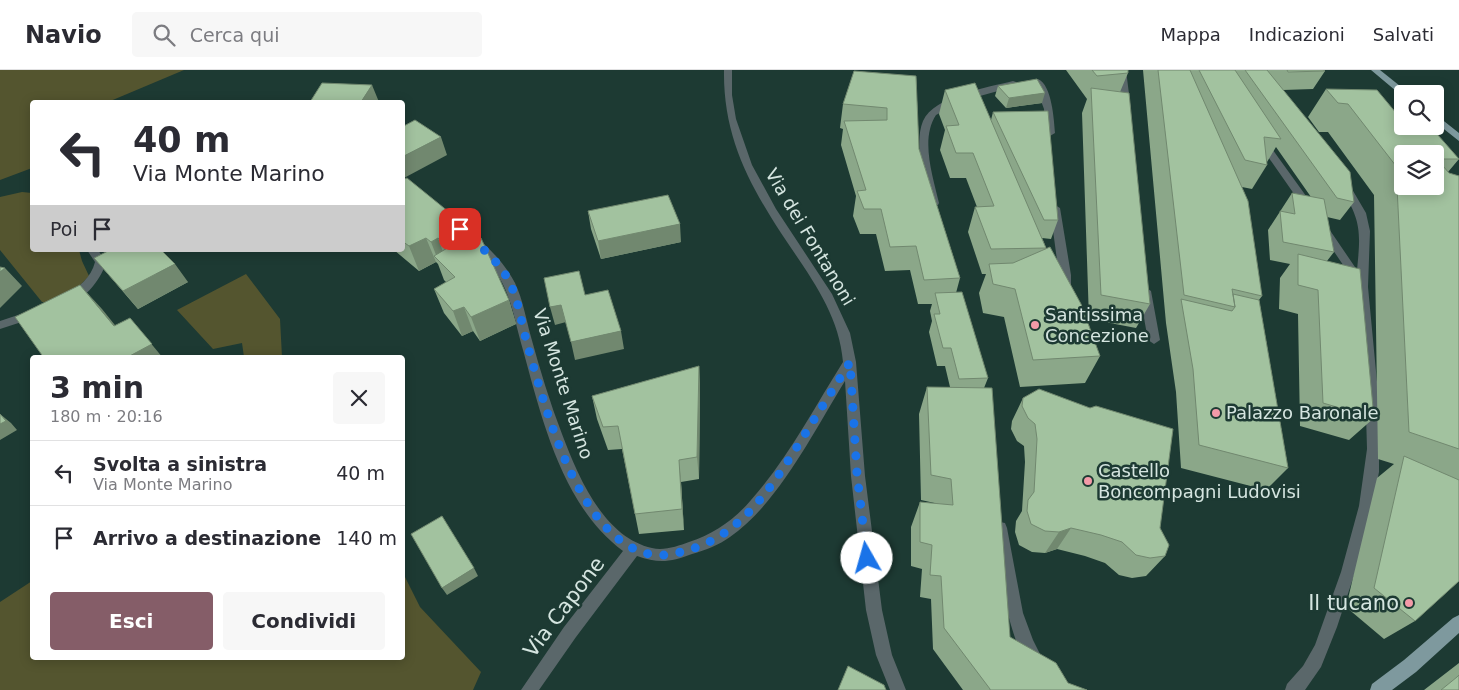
<!DOCTYPE html>
<html lang="it">
<meta charset="utf-8">
<style>
:root{--surface:#fff;--page:#f7f7f7;--text:#2b2b33;--muted:#7c7c81;--line:#e1e1e2;--accent:#855d68}
body{margin:0;font-family:"DejaVu Sans",sans-serif;background:var(--page);color:var(--text);height:100vh;display:flex;flex-direction:column;font-size:19px;white-space:nowrap}
*{box-sizing:border-box;margin:0}
p{font-size:16px;color:var(--muted)}
.icon{flex:none;width:28px;height:28px;fill:none;stroke:currentColor;stroke-width:2;stroke-linecap:round;stroke-linejoin:round}
.map{position:relative;flex:1;overflow:hidden}
.side{position:absolute;left:30px;top:285px;width:375px;height:305px;display:flex;flex-direction:column;background:var(--surface);border-radius:5px;box-shadow:0 2px 12px #0003}
.side>*{flex:none}
.guide{position:absolute;left:30px;top:30px;width:375px;height:152px;border-radius:5px;box-shadow:0 2px 12px #0003;background:#fff;color:var(--text);overflow:hidden}
.fabs{position:absolute;left:1394px;top:15px;display:grid;gap:10px}
.fabs a{display:grid;place-items:center;width:50px;height:50px;border-radius:5px;background:var(--surface);box-shadow:0 2px 12px #0003;font-size:25px}
.pin{position:absolute;display:grid;place-items:center;width:42px;height:42px;color:#fff;margin:-21px;border-radius:10px;box-shadow:0 2px 8px #0006}
.me{position:absolute;width:55px;margin:-28px;rotate:353deg;stroke-linejoin:round;filter:drop-shadow(0 0 4px #0008)}
.turn{display:flex;align-items:center;gap:18px;height:105px;padding:0 20px;font-size:22px}
.turn .icon{width:65px;height:65px;stroke-width:2.5}
.turn b{display:block;font-size:35px;line-height:42px}
.then{display:flex;align-items:center;height:48px;padding:0 20px;background:#0003;gap:10px;font-size:19px}
.round{display:grid;place-items:center;flex:none;width:52px;height:52px;border-radius:5px;background:var(--page)}
.headline{display:flex;align-items:center;justify-content:space-between;height:85px;padding:0 20px}
h1{font-size:30px;font-weight:600;line-height:38px}
.button{display:flex;gap:10px;margin-top:auto;padding:10px 20px}
.button a{flex:1;height:58px;border-radius:5px;background:var(--accent);color:#fff;font-size:20px;font-weight:600;line-height:58px;text-align:center}
.button a+a{background:var(--page);color:var(--text)}
ul{padding:0;list-style:none}
li{display:flex;align-items:center;gap:15px;height:65px;padding:0 20px;border-top:1px solid var(--line)}
li div{flex:1}
li b{display:block;font-size:19px}
li em{font-style:normal}
header{display:flex;align-items:center;gap:30px;box-sizing:border-box;height:70px;padding:0 25px;background:var(--surface);border-bottom:1px solid var(--line)}
header strong{font-size:24px}
nav{display:flex;gap:28px;margin-inline-start:auto;font-size:18px}
.search{width:350px;height:45px;background:var(--page);display:flex;align-items:center;gap:12px;box-sizing:border-box;padding:0 18px;border-radius:5px;color:var(--muted);font-size:19px}
.map>svg:first-child{display:block}
</style>
<header>
<strong>Navio</strong>
<div class="search"><svg class="icon" aria-label="search" viewBox="0 0 24 24"><circle cx="10" cy="10" r="6"/><path d="M15 15l6 6"/></svg>Cerca qui</div>
<nav><a>Mappa</a><a>Indicazioni</a><a>Salvati</a></nav>
</header>
<div class="map">
<svg width="1459" height="620" viewBox="0 0 1459 620">
<rect width="100%" height="100%" fill="#1d3a33"/>
<path fill="#54552f" d="M0 0H184L108 32H32V98L0 110Z
M22 122 32 123V180H79L82 191 89 206C77 219 61 235 42 232L0 180V127Z
M246 204 280 249 282 287H244L242 273 213 279 177 240Z
M403 503 420 537 481 602 473 620H0V532L32 511V588H402Z"/>
<g fill="none" stroke-linecap="round" stroke-linejoin="round">
<path fill="#5a676a" fill-rule="evenodd" d="M724 0H732V25L736 49 752 95 776 139 832 224 850 263 856 292 865 406 882 540 892 585 906 620H890L876 585 866 540 851 406 845 311C814 361 778 434 730 467 719 475 706 480 692 484 671 492 659 494 637 486L576 567 539 620H521L564 557 623 481C562 436 542 349 523 280 510 235 510 208 472 176L471 173 472 170H480C494 183 506 196 515 213 523 230 526 249 531 267 540 300 550 333 562 364 578 406 603 467 652 478 664 481 678 476 689 472 714 464 734 450 751 430 787 390 814 338 843 292 839 242 808 204 781 163 747 111 723 64 724 0Z
M1118 0H1126L1131 40 1126 43 1121 40Z
M1038 9C1052 15 1054 50 1055 63L1050 66 1045 63 1044 39 1034 12Z
M1013 11 1016 12V16L962 31 936 45C920 69 933 107 939 133L938 135H930C924 122 923 104 921 90 919 78 918 63 923 51 934 26 989 17 1013 11Z
M1262 68 1265 69 1314 137 1315 139 1314 141H1306L1257 71Z
M1345 113 1349 114 1366 143 1370 161 1368 217 1379 333V402L1366 469 1337 557 1321 597 1305 620H1285L1287 614 1303 596 1315 575 1341 502 1359 436 1367 379 1365 309 1356 214 1316 155 1317 153H1325L1357 200C1361 160 1361 151 1340 116Z
M1055 135 1060 138 1071 205V220L1065 224 1059 220V205L1050 138Z
M87 180H98L106 192C103 206 82 236 66 231L64 228 66 225C79 217 91 208 95 192Z
M1145 217 1151 221 1160 270 1154 274 1148 270 1139 221Z
M33 240 39 244 37 247 0 259V251Z
M1000 452 1005 453 1007 458 1023 543 1033 570 1043 590 1041 596 1035 598C1009 587 997 485 993 458L995 453Z"/>
<path fill="#7e999e" fill-rule="evenodd" d="M1371 0H1380L1410 24H1402V26Z
M1435 44 1459 63V71L1435 52Z
M1459 545V563L1416 602 1392 620H1370L1372 614 1404 590 1453 548Z"/>
</g>
<path fill="#8ba789" d="M1066 0H1128V3L1120 22 1150 234 1136 258 1089 249 1082 43 1087 29Z
M1143 0H1323L1325 1 1313 19 1283 20 1354 132 1340 150 1327 147 1334 182 1327 191 1374 348 1349 370 1300 356 1298 244 1279 239 1280 208 1290 194 1270 190 1268 160 1292 123 1311 127 1276 77 1267 92V95L1252 119 1242 117 1262 226 1259 230 1288 398 1266 420 1181 398 1176 322 1166 253Z
M916 6 919 79 960 208 956 223 988 308 984 318 1010 567 1068 613 1087 620H963L933 579 931 529 920 527 922 499 911 496V457L920 432 939 434 921 430 919 344 927 317H950L945 296H937L929 262 932 251 930 241 932 234H918L910 200 885 201 876 164H860L853 146 856 126 841 75 843 59 840 58 843 34Z
M998 16 1042 33 1006 38 995 26Z
M1326 19 1402 50 1459 89 1448 102 1449 103 1459 106V511L1415 551 1384 569 1346 537 1377 408 1394 394 1378 389 1374 125 1328 62H1319L1308 47Z
M945 20 991 50 993 42 1058 150 1051 169 1042 168 1046 178V179L1100 286 1085 313 1020 317 1004 247 983 243 979 223 986 204H982L968 162 975 137H977L966 108H950L940 80 945 60 939 44Z
M402 110 509 230 516 254 480 271 473 261 462 266 444 243 434 219 446 212 444 210 438 194 436 192 419 201 394 180H402Z
M588 141 681 172 601 189 591 159Z
M94 188 188 212 138 239Z
M699 296 700 319 699 409 681 412 684 460 639 464 622 379 608 380 597 349 592 326Z
M1023 328 1160 458 1165 486 1146 506 1132 508 1119 505 1105 493 1085 486 1057 479 1045 483 1032 482 1019 475 1015 462 1016 451 1022 441 1025 392 1024 376 1017 371 1011 359 1012 351Z
M1459 593V620H1424Z"/>
<path fill="#71886f" d="M372 15 379 32H361Z
M1045 23 1042 33 1006 38 1009 28Z
M441 67 447 85 404 108 402 104V87Z
M680 154 681 172 601 189 598 171Z
M426 168 436 192 419 201 409 176Z
M438 168 447 193 438 190 431 172Z
M175 194 188 212 138 239 123 221Z
M5 198 22 216 0 238V202Z
M80 215 102 239 135 280 114 256Z
M509 230 516 254 480 271 471 247Z
M561 235 566 252 555 255 550 237Z
M464 237 473 261 462 266 453 241Z
M130 248 163 288H126Z
M621 261 624 279 575 290 571 272Z
M699 296 700 319 699 409 697 387Z
M0 344 11 353 17 360 0 370Z
M679 390 681 412 684 460 682 439Z
M1071 458 1057 479 1045 483 1059 462Z
M474 498 478 506 447 525 442 518Z"/>
<path fill="#a2c29f" stroke="#71886f" fill-rule="evenodd" d="M1092 0H1128V3L1097 6Z
M1158 0H1190L1248 131 1262 226 1232 219 1235 237 1184 225Z
M1199 0H1235L1281 69 1264 67 1267 95 1245 90Z
M1245 0H1267L1350 102 1354 132 1337 128Z
M1287 0H1323L1325 1 1288 2Z
M854 1 916 6 919 79 960 208 924 210 916 176 890 177 881 139H864L857 121 866 120 844 51 887 50V38L843 34Z
M1037 9 1045 23 1009 28 998 16Z
M322 13 372 15 361 32H310Z
M975 13 1046 178 991 179 975 137 994 136 973 83H956L946 56 959 55 945 20Z
M1091 18 1129 23 1150 234 1101 225Z
M1326 19 1377 20 1402 50V56H1430L1459 89H1437L1449 103 1459 106V379L1409 362 1396 96 1348 34 1338 33ZM1402 84H1435V116H1402Z
M1048 41 1058 150H1044L993 42Z
M415 50 441 67 402 87V57Z
M407 108 481 168 509 230 471 247 464 237 453 241 434 219 455 207 434 186 449 177 438 168 431 172 426 168 409 176 402 171V110Z
M1292 123 1324 129 1334 182 1283 172 1280 141 1295 144Z
M668 125 680 154 598 171 588 141Z
M1050 177 1081 234 1100 286 1033 290 1015 219 993 214 989 194 1013 193Z
M110 180H161L175 194 123 221 94 188Z
M1298 184 1360 199 1374 348 1323 333 1318 220 1298 215Z
M0 197 5 198 0 202Z
M579 201 585 225 608 220 621 261 571 272 561 235 550 237 544 208Z
M80 215 114 256 130 248 152 274 126 288H44L15 247Z
M962 222 988 308 959 309 951 278H943L934 244H940L935 223Z
M1233 224 1259 230 1288 398 1199 375 1193 299 1181 229 1232 241 1235 237Z
M699 296 697 387 679 390 682 439 635 444 618 356 603 357 592 326Z
M927 317 992 318 1010 567 1056 593 1068 613 1087 620H990V619L944 558 941 506 930 505 932 475 920 472V432L953 435 951 409 931 405Z
M1039 319 1090 338 1096 336 1173 359 1160 458 1169 475 1165 486 1150 488 1136 485 1122 472 1101 465 1071 458 1059 462 1045 461 1031 454 1027 441 1028 430 1034 422 1037 369 1035 354 1028 348 1022 336 1023 328Z
M0 344 6 351 0 354Z
M1404 386 1459 410V511L1415 551 1374 518Z
M442 446 474 498 442 518 411 464Z
M848 596 884 615 886 620H838Z
M1459 605V620H1441L1457 607Z"/>
<g fill="none" stroke-linecap="round" stroke-linejoin="round">
<path stroke="#1a73e8" stroke-width="9" stroke-dasharray="0 16.2" d="M460 159C478 174 498 190 509 211 519 231 521 252 527 273 544 334 580 478 656 485 666 486 676 483 685 481 742 466 772 416 802 369 818 343 834 318 850 292L857 404 867 488"/>
</g>
<g fill="#f39aa8" stroke="#1d3a33" stroke-width="2">
<circle cx="1035" cy="255" r="5"/>
<circle cx="1216" cy="343" r="5"/>
<circle cx="1088" cy="411" r="5"/>
<circle cx="1409" cy="533" r="5"/>
</g>
<g text-anchor="middle" stroke-width="5" stroke-linejoin="round" paint-order="stroke">
<g font-size="18" fill="#d5e5e0" stroke="#1d3a33">
<text transform="translate(810 167) rotate(59)" y="6">Via dei Fontanoni</text>
<text transform="translate(563 314) rotate(72)" y="6">Via Monte Marino</text>
</g>
<g font-size="18" fill="#d5e5e0" stroke="#1d3a33" text-anchor="start">
<text x="1045" y="251">Santissima<tspan x="1045" dy="21">Concezione</tspan></text>
<text x="1226" y="349">Palazzo Baronale</text>
<text x="1098" y="407">Castello<tspan x="1098" dy="21">Boncompagni Ludovisi</tspan></text>
</g>
<g font-size="21" fill="#d5e5e0" stroke="#1d3a33" text-anchor="end">
<text x="1399" y="540">Il tucano</text>
</g>
<g font-size="21" fill="#d5e5e0" stroke="#1d3a33">
<text transform="translate(564 537) rotate(-53)" y="7">Via Capone</text>
</g>
</g>
</svg>
<div class="fabs">
<a><svg class="icon" aria-label="search" viewBox="0 0 24 24"><circle cx="10" cy="10" r="6"/><path d="M15 15l6 6"/></svg></a>
<a><svg class="icon" aria-label="layers" viewBox="0 0 24 24"><path d="M12 4l9 5-9 5-9-5zM3 14l9 5 9-5"/></svg></a>
</div>
<div class="pin" style="left:460px;top:159px;background:#d93025"><svg class="icon" aria-label="arrive" viewBox="0 0 24 24"><path d="M6 21V4h12l-3 4 3 4H6"/></svg></div>
<svg class="me" style="left:867px;top:488px" viewBox="-20 -20 40 40"><circle r="19" fill="#fff"/><path d="M0-13L10 11 0 6-10 11z" fill="#1a73e8"/></svg>
<div class="guide">
<div class="turn"><svg class="icon" aria-label="left" viewBox="0 0 24 24"><path d="M17 20v-9H6M10 6l-5 5 5 5"/></svg><div><b>40 m</b>Via Monte Marino</div></div>
<div class="then">Poi<svg class="icon" aria-label="arrive" viewBox="0 0 24 24"><path d="M6 21V4h12l-3 4 3 4H6"/></svg></div>
</div>
<section class="side">
<div class="headline"><div><h1>3 min</h1><p>180 m · 20:16</p></div><a class="round"><svg class="icon" aria-label="close" viewBox="0 0 24 24"><path d="M6 6l12 12M18 6L6 18"/></svg></a></div>
<ul>
<li><svg class="icon" aria-label="left" viewBox="0 0 24 24"><path d="M17 20v-9H6M10 6l-5 5 5 5"/></svg><div><b>Svolta a sinistra</b><p>Via Monte Marino</p></div><em>40 m</em></li>
<li><svg class="icon" aria-label="arrive" viewBox="0 0 24 24"><path d="M6 21V4h12l-3 4 3 4H6"/></svg><div><b>Arrivo a destinazione</b></div><em>140 m</em></li>
</ul>
<div class="button"><a>Esci</a><a>Condividi</a></div>
</section>
</div>
